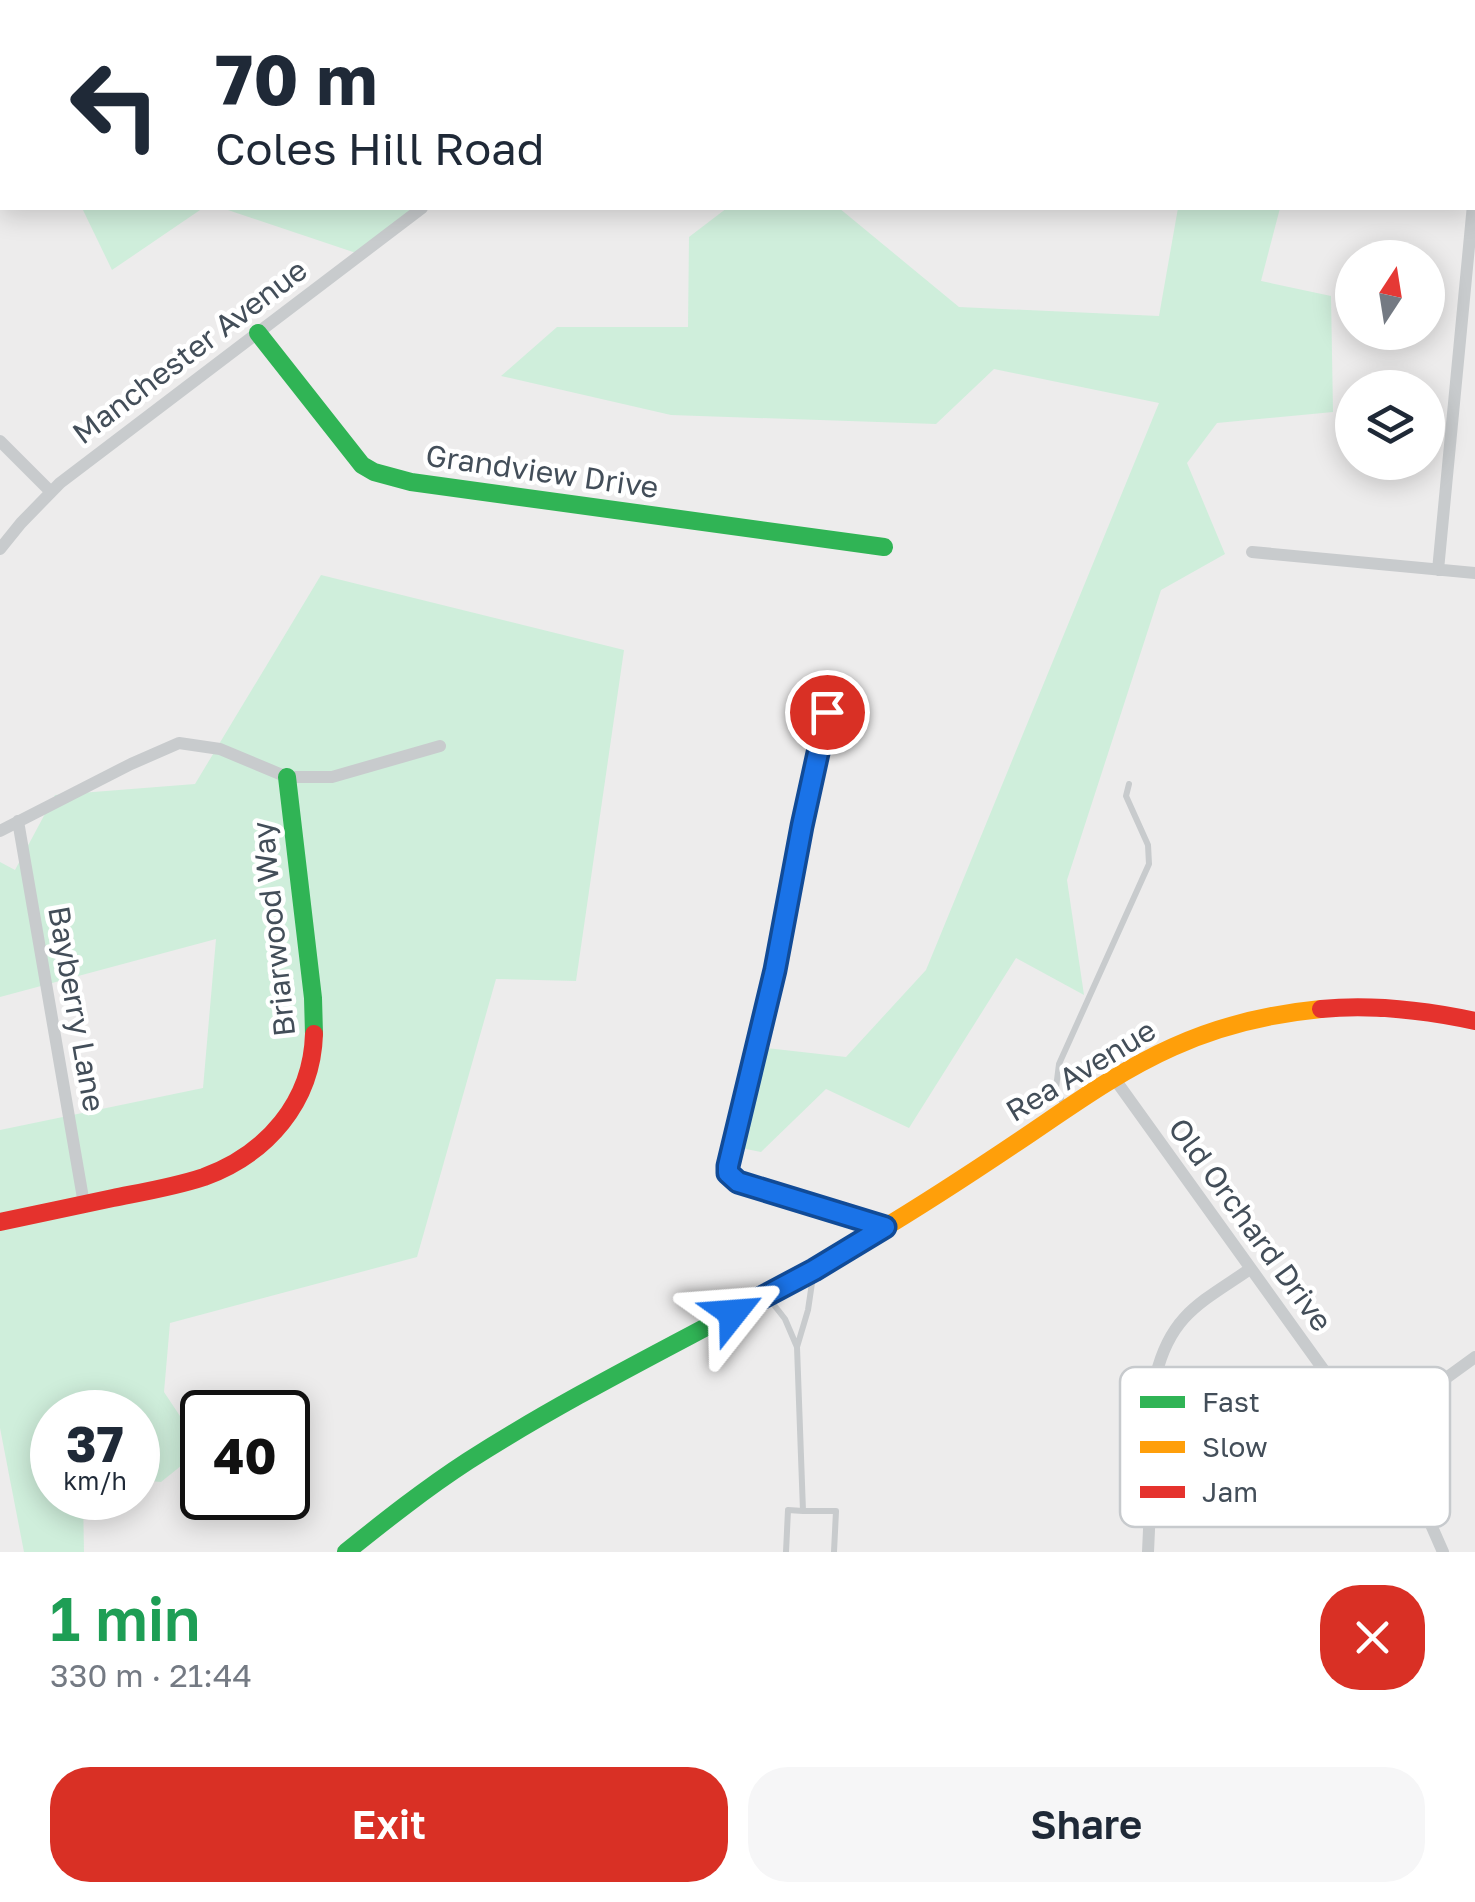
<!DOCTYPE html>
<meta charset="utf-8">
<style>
:root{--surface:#fff;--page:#f6f6f7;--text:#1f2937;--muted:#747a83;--accent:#d93025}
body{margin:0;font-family:"Golos Text",sans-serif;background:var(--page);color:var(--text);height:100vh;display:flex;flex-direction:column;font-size:38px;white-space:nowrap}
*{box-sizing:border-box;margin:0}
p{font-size:32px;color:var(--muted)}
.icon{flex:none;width:55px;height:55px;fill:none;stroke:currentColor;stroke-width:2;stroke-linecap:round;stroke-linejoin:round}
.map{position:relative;height:1552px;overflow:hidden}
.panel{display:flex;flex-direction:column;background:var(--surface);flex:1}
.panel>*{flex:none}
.banner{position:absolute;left:0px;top:0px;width:1475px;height:210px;box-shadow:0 5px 25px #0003;background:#fff;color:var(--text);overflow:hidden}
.needle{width:65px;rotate:12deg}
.tools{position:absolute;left:1335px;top:240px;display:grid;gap:20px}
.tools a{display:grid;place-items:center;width:110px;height:110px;border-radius:50%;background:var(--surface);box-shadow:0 5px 25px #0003;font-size:50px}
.speed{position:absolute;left:30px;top:1390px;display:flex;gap:20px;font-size:50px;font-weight:700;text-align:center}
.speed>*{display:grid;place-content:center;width:130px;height:130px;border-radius:50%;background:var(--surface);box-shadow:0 5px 25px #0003;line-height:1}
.speed small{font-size:25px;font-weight:400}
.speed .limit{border:5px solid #111;border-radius:15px;background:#fff;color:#111}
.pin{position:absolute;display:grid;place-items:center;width:85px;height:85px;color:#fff;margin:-42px;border:5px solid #fff;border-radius:50%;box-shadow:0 2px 10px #0007}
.me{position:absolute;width:110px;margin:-55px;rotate:62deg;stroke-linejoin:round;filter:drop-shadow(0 0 8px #0008)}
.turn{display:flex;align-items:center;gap:35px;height:210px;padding:0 50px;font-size:45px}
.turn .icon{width:130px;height:130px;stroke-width:2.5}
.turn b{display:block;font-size:70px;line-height:85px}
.round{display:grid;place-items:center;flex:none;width:105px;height:105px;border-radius:40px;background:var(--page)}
.head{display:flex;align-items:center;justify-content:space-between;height:170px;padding:0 50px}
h1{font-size:60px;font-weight:600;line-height:75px;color:#1e9e55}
.primary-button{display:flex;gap:20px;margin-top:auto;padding:20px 50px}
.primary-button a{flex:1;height:115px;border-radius:40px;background:var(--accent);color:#fff;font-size:40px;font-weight:600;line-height:115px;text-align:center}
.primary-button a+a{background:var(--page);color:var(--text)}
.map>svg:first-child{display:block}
</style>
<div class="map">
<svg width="1475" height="1552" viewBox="0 0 1475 1552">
<rect width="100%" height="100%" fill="#edecec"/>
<path fill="#cfeedb" d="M82 208H203L112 270Z
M222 208H424L362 255Z
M727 208H839L959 307 1159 316 1178 208H1280L1261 281 1331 296 1333 412 1217 423 1187 463 1225 554 1161 590 1067 880 1084 995 1016 958 909 1128 826 1089 761 1152 731 1146 757 1047 846 1057 926 970 1159 403 994 369 936 424 671 415 501 376 557 327H688L689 237Z
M321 575 624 650 576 981 496 979 417 1257 170 1323 164 1392 202 1449 161 1482 138 1480V1412H52V1498H83L84 1552H24L0 1428V1130L203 1088 216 939 0 997V862L15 870 55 795 195 784Z"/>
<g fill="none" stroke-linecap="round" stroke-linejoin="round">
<path stroke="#c8cbcd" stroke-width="6" d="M1065 1108 1056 1088 1059 1064 1149 864 1148 845 1126 796 1129 784
M767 1296 785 1319 797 1347 808 1310 813 1276
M803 1511H836L834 1552
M786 1552 788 1510 803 1511 797 1347"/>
<path stroke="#c8cbcd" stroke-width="12" d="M754 0 755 2
M691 2 694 0
M1437 2 1438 0
M1472 149 1475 165
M0 441 51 492
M0 549 21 523 60 483 422 208
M1252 552 1475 573
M1438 570 1475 184
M18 821 84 1204
M0 831 131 764 179 743 220 749 287 777H332L440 746
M1114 1078 1425 1511 1443 1552
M1369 1434 1475 1357
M1148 1552 1156 1375C1171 1314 1202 1302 1250 1269"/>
<path stroke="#30b455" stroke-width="18" d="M258 333 362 465 374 472 411 482 884 547
M287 777 313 998 314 1034
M346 1552C386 1520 425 1489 468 1461 599 1377 741 1314 874 1234"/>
<path stroke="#ff9f0a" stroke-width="18" d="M827 713 802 825 775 970 727 1166 728 1173 737 1182 885 1227
M874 1234C924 1204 973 1172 1022 1139 1071 1106 1119 1071 1173 1047 1219 1026 1270 1014 1321 1009"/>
<path stroke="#e5322d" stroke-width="18" d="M1321 1009C1373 1004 1424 1010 1475 1021
M0 1222C38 1214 75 1206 113 1198 143 1192 174 1187 204 1177 267 1154 312 1102 314 1034"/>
</g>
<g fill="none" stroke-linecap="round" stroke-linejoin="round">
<defs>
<path id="route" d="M733 1313 814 1270 885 1227 738 1182 728 1173V1166L775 970 802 826 827 712"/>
</defs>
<use href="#route" stroke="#114b97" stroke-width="25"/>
<use href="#route" stroke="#1a73e8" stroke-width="18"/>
</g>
<g text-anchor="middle" stroke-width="9" stroke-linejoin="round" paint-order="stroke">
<g font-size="30" fill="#434e59" stroke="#fff">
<text transform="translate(190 352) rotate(-37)" y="10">Manchester Avenue</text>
<text transform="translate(542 472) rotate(8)" y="10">Grandview Drive</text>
<text transform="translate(274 929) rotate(-96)" y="10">Briarwood Way</text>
<text transform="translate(76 1009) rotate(80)" y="10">Bayberry Lane</text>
<text transform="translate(1081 1071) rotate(-31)" y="10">Rea Avenue</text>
<text transform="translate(1250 1225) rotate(54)" y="10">Old Orchard Drive</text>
</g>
</g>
<rect x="1120" y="1367" width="330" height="160" rx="15" fill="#fff" stroke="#c7cacd" stroke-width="2.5"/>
<rect x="1140" y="1396" width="45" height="12" fill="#30b455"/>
<rect x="1140" y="1441" width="45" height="12" fill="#ff9f0a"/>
<rect x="1140" y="1486" width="45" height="12" fill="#e5322d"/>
<g font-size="28" fill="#434e59">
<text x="1202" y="1412">Fast</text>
<text x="1202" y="1457">Slow</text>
<text x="1202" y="1502">Jam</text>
</g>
</svg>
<div class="tools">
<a><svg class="needle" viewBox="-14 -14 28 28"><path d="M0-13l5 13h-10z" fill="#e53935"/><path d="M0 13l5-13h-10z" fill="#747a83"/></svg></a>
<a><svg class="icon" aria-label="layers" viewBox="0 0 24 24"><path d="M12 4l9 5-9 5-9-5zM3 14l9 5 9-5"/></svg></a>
</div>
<div class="speed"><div>37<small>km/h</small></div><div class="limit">40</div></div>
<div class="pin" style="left:827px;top:712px;background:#d93025"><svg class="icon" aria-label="arrive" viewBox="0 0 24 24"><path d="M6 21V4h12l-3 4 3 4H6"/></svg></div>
<svg class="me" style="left:733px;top:1313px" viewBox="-20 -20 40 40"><path d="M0-17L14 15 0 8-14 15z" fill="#1a73e8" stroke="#fff" stroke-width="4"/></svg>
<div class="banner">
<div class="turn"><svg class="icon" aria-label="left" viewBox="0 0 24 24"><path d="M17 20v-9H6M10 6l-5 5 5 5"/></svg><div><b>70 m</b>Coles Hill Road</div></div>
</div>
</div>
<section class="panel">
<div class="head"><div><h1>1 min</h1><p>330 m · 21:44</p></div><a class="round" style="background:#d93025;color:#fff"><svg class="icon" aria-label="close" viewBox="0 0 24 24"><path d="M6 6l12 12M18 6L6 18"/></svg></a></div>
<div class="primary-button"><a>Exit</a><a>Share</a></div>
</section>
